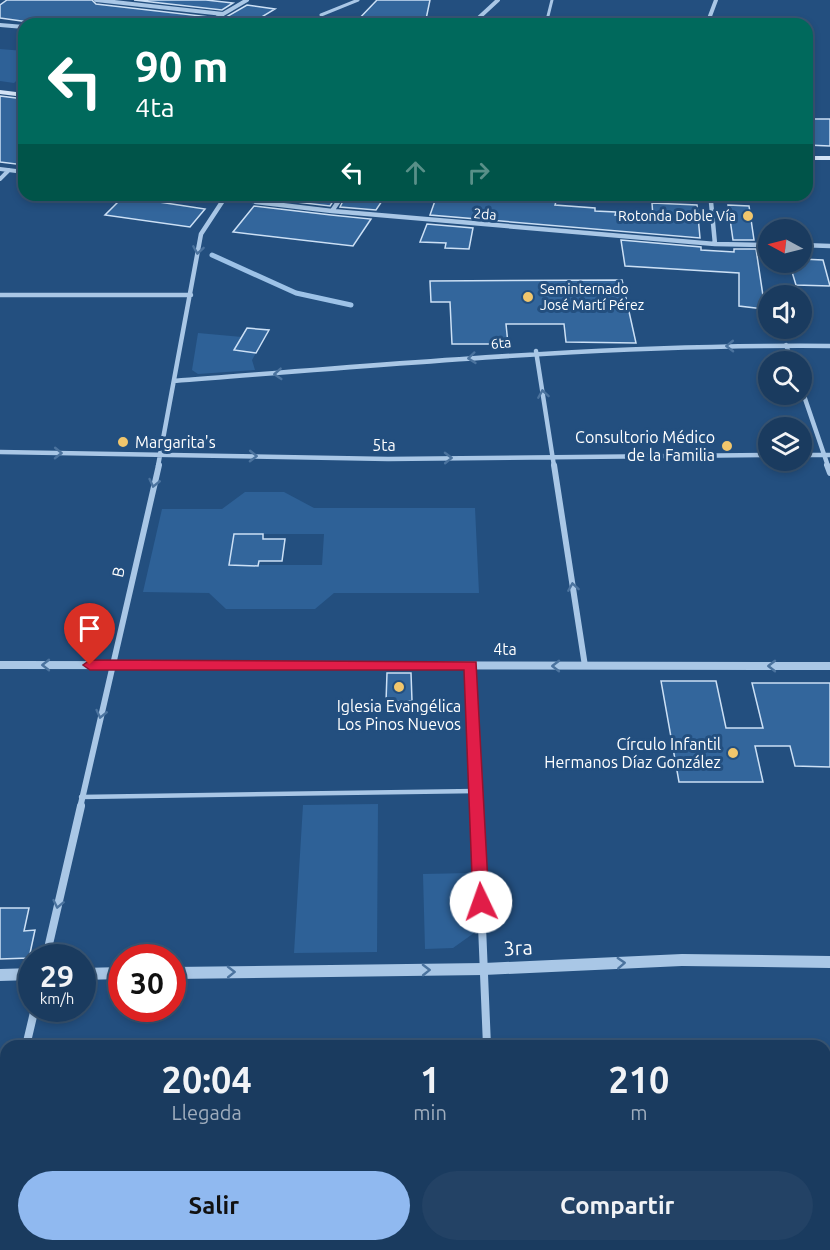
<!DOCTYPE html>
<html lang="es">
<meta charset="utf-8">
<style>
:root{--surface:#1a3b5f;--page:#234265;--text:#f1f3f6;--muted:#9fadbd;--line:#385574;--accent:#90b9f0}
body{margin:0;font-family:Ubuntu,sans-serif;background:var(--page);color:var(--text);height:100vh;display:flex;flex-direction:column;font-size:22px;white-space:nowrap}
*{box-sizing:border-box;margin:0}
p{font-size:20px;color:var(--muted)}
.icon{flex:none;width:33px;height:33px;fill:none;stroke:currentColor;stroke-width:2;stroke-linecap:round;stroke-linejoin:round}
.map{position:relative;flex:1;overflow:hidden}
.panel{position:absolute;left:0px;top:1040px;width:831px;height:212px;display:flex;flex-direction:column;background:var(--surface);border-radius:18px 18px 0 0;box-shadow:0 3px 9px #0003,0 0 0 2px var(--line)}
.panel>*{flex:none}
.hud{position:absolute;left:18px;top:18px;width:795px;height:183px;border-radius:18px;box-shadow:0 3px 9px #0003,0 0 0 2px var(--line);background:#00695c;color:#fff;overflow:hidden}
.needle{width:39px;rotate:277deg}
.tools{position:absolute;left:758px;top:219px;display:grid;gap:12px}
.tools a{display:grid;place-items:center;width:54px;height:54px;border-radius:50%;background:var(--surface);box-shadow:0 3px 9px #0003,0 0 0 2px var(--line);font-size:30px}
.speed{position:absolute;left:18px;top:944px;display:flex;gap:12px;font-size:30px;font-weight:700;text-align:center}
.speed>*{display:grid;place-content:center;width:78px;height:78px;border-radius:50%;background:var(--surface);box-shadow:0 3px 9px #0003,0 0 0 2px var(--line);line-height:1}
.speed small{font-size:15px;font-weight:400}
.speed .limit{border:9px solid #d22;background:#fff;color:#111}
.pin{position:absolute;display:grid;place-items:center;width:51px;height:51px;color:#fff;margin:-62px -26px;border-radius:50% 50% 50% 0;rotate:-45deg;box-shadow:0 0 6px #0007}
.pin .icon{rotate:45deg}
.me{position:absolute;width:66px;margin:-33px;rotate:357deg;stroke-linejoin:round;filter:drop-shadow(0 0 4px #0008)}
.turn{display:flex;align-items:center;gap:21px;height:126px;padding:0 18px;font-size:27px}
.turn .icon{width:78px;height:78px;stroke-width:2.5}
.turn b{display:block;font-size:42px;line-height:51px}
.lanes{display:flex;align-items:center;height:57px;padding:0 18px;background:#0003;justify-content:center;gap:30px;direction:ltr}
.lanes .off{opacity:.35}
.eta{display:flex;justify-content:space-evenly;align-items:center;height:102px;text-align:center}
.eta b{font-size:36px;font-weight:700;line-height:42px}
.action{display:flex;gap:12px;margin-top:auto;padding:12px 18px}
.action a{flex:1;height:69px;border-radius:36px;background:var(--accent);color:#111;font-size:24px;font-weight:700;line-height:69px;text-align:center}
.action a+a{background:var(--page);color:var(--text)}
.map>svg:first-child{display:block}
</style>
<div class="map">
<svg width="830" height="1250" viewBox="0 0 830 1250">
<rect width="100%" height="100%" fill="#234f7f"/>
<path fill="#2e6197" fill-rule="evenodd" d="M0 49 24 51V73L14 83 0 81Z
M198 333 242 337 234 350 256 353 252 360 255 370 198 374 192 370Z
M245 492H284L314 508H475L479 593H334L315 609H226L209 593 143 592 162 509H222ZM235 534H324L322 565H229Z
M378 804 377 952 294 953 303 805Z
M471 873 474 933 453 948 425 949 423 874Z"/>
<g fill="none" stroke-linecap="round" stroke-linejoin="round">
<path stroke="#9dc2e7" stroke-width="5" d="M212 255 296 293 351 305"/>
</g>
<path fill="#33669c" stroke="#cce0f5" stroke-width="1.5" d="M7 0H92L96 4 210 17 202 24H43L0 18V5Z
M134 0H206L233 3 222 10Z
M377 0H430L425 24H354Z
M247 5 275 9 250 24H214Z
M0 96 24 99V165L0 162Z
M807 119H830V146L807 145Z
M263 195H337L330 206 261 198Z
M346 195H386L376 210 340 207Z
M437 195 484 199V195H558L555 205 595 208V211L616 212 615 215 653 217 652 203 697 205 700 238 430 215Z
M123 197 159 202 205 209 190 227 105 215Z
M728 205 749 206 754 240H733Z
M254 206 331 215 371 219 353 246 233 232Z
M427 224 473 228 469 249 445 248 446 243 420 242Z
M621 240 701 247V250L734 252V249H756L765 309 739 306V273L625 266Z
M801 259 823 260 830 286 796 285 789 262H801Z
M622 280 636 343 566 342 564 324H506L508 344H452L450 302H431L430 281Z
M247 328 269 330 256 353 234 350Z
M234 534H263V539H285L282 561H259L258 566 229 565Z
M387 673H411L412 701 386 702Z
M661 681H716L726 728H763L752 683H830V767L795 766 790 746H755L763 782H679Z
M0 908H29L24 931 35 930 29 958 0 959Z"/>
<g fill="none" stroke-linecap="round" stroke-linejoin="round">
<path stroke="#a9c7e6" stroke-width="3" d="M321 15 358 0
M546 24 552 0"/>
<path stroke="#a9c7e6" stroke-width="4.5" d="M81 797 476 791"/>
<path stroke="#a9c7e6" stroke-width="6" d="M176 1250 177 1245"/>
<path stroke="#a9c7e6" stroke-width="4" d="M96 0 223 14
M206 24 247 0
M472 24 498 0
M707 24 716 0
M0 25 24 27
M0 169 24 172
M0 179 9 170
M200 195 268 203
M710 195 711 203
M221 203 224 198
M337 203 342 195"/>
<path stroke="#a9c7e6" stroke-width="4.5" d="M256 202 332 211 715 244 768 245
M711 202 715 244
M332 211 338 202
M801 245 830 246
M0 295H191
M786 345 792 362
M536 351 554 466
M174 381C393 364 610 344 830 346
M801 387 828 466
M0 452 388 459 768 455
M801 455H830
M158 466 201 234 222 202"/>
<path stroke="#a9c7e6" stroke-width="6" d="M554 465 585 666
M827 465 830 473
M471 665 477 808
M80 808 159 465"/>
<path stroke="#a9c7e6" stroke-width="8" d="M477 806 487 1046
M46 957 81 806
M26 1046 35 1008
M0 1159 6 1132
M496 1245V1250"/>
<path fill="#a9c7e6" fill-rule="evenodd" d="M0 661 830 662V670L0 669Z
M682 954 830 956V968L682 966 484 975 172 979V967L484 963Z
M122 967V979L82 980V968Z
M32 968V980L0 981V969Z"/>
<path fill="#d3e3f6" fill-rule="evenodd" d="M0 90 24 93V97L0 94Z
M807 156H830V160H807Z"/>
</g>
<defs><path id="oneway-chevron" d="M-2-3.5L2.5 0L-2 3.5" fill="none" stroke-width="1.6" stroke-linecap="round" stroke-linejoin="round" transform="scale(1.5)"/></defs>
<g stroke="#4b739e">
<use href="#oneway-chevron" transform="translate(198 250) rotate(99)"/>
<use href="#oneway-chevron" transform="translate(730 346) rotate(179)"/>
<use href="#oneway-chevron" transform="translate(472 358) rotate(174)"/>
<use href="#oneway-chevron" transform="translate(278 374) rotate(176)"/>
<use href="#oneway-chevron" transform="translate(543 394) rotate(-99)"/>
<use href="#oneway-chevron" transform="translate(58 453) rotate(1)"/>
<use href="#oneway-chevron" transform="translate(253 456) rotate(1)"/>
<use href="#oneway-chevron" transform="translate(448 458) rotate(-1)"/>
<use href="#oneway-chevron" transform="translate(154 483) rotate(103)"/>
<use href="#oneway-chevron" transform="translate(573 587) rotate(-99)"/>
<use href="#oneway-chevron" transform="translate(46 665) rotate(-180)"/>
<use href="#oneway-chevron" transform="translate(556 666) rotate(-180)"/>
<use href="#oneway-chevron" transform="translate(772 666) rotate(-180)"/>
<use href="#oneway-chevron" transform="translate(101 714) rotate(103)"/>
<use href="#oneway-chevron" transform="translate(58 904) rotate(102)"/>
<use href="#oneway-chevron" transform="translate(621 963) rotate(-3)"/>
<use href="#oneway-chevron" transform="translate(426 970) rotate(-1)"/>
<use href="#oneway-chevron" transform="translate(231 972) rotate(-1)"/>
</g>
<path fill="#e11d48" stroke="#92132f" stroke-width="1.5" d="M90 660 476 662 489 902 487 907H475L473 902 464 670H90L83 665Z"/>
<g fill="#f1c66c" stroke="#234f7f" stroke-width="2">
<circle cx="748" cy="216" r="6"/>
<circle cx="528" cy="297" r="6"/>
<circle cx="123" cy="442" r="6"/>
<circle cx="727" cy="446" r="6"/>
<circle cx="399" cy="687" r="6"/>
<circle cx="733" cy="753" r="6"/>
</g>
<g text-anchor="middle" stroke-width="6" stroke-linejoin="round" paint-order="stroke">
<g font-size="14" fill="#fff" stroke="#234f7f">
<text transform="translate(485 214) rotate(5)" y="5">2da</text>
<text transform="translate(501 343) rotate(-6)" y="5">6ta</text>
</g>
<g font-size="14" fill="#fff" stroke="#234f7f" text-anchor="end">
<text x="736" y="221">Rotonda Doble Vía</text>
<text x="540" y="294" text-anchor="start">Seminternado<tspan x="540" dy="16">José Martí Pérez</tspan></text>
</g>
<g font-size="16" fill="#fff" stroke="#234f7f" text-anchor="end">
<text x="715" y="443">Consultorio Médico<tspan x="715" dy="18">de la Familia</tspan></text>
<text x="135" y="448" text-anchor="start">Margarita's</text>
<text x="399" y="712" text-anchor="middle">Iglesia Evangélica<tspan x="399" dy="18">Los Pinos Nuevos</tspan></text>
<text x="721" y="750">Círculo Infantil<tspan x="721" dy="18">Hermanos Díaz González</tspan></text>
</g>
<g font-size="16" fill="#fff" stroke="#234f7f">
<text x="384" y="451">5ta</text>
<text transform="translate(118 572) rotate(-77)" y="6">B</text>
<text x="505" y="655">4ta</text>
</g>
<g font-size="20" fill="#fff" stroke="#234f7f">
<text transform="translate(518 948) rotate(-3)" y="7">3ra</text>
</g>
</g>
</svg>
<div class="tools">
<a><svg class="needle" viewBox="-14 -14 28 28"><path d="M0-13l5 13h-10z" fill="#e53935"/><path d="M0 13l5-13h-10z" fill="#9fadbd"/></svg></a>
<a><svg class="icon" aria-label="sound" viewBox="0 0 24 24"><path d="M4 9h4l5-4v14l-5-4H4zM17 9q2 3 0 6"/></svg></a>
<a><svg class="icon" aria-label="search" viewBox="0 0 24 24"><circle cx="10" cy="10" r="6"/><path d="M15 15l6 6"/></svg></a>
<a><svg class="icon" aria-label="layers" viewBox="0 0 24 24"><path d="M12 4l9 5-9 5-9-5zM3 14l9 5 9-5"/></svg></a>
</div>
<div class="speed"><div>29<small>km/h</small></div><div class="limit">30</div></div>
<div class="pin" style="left:90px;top:665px;background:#d93025"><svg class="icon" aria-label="arrive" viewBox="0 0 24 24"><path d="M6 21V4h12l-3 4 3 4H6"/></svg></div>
<svg class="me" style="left:481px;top:902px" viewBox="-20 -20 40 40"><circle r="19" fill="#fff"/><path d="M0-13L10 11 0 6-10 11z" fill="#e11d48"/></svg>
<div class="hud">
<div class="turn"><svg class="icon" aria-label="left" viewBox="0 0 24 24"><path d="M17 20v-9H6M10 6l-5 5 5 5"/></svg><div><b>90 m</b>4ta</div></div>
<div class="lanes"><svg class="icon" aria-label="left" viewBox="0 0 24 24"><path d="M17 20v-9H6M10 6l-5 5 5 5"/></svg><svg class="icon off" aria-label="ahead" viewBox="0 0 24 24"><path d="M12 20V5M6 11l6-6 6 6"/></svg><svg class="icon off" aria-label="right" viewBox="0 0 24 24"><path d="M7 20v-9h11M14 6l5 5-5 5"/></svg></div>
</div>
<section class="panel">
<div class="eta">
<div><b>20:04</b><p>Llegada</p></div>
<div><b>1</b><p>min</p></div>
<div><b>210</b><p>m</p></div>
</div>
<div class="action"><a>Salir</a><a>Compartir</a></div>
</section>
</div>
